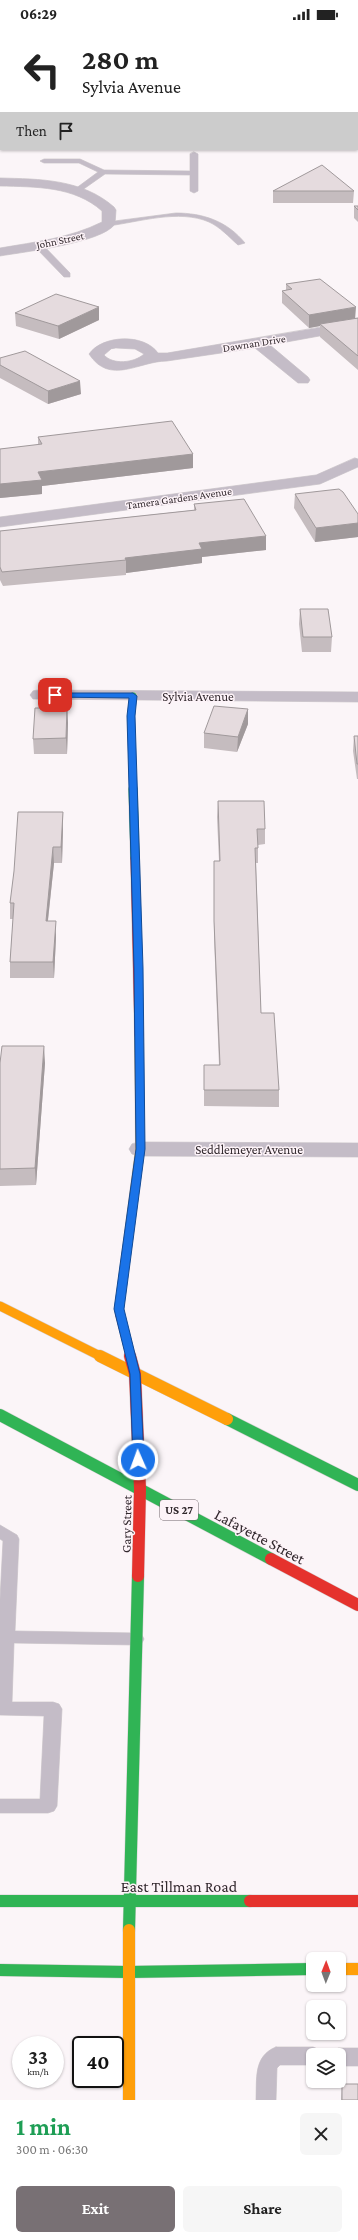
<!DOCTYPE html>
<meta charset="utf-8">
<style>
:root{--surface:#fff;--page:#f6f6f6;--text:#222;--muted:#767676;--accent:#787074}
body{margin:0;font-family:"Crimson Pro",serif;background:var(--page);color:var(--text);height:100vh;display:flex;flex-direction:column;font-size:15px;white-space:nowrap}
*{box-sizing:border-box;margin:0}
p{font-size:13px;color:var(--muted)}
.icon{flex:none;width:22px;height:22px;fill:none;stroke:currentColor;stroke-width:2;stroke-linecap:round;stroke-linejoin:round}
.map{position:relative;height:2072px;overflow:hidden}
.panel{display:flex;flex-direction:column;background:var(--surface);flex:1}
.panel>*{flex:none}
.hud{position:absolute;left:0px;top:0px;width:358px;height:122px;box-shadow:0 1px 3px #0004;background:#fff;color:var(--text);overflow:hidden}
.needle{width:26px;rotate:1deg}
.buttons{position:absolute;left:306px;top:1924px;display:grid;gap:8px}
.buttons a{display:grid;place-items:center;width:40px;height:40px;border-radius:6px;background:var(--surface);box-shadow:0 1px 3px #0004;font-size:20px}
.speed{position:absolute;left:12px;top:2008px;display:flex;gap:8px;font-size:20px;font-weight:700;text-align:center}
.speed>*{display:grid;place-content:center;width:52px;height:52px;border-radius:50%;background:var(--surface);box-shadow:0 1px 3px #0004;line-height:1}
.speed small{font-size:10px;font-weight:400}
.speed .limit{border:2px solid #111;border-radius:6px;background:#fff;color:#111}
.pin{position:absolute;display:grid;place-items:center;width:34px;height:34px;color:#fff;margin:-17px;border-radius:8px;box-shadow:0 2px 6px #0006}
.me{position:absolute;width:44px;margin:-22px;rotate:358deg;stroke-linejoin:round;filter:drop-shadow(0 0 3px #0008)}
.turn{display:flex;align-items:center;gap:14px;height:84px;padding:0 16px;font-size:18px}
.turn .icon{width:52px;height:52px;stroke-width:2.5}
.turn b{display:block;font-size:28px;line-height:34px}
.then{display:flex;align-items:center;height:38px;padding:0 16px;background:#0003;gap:8px;font-size:15px}
.round{display:grid;place-items:center;flex:none;width:42px;height:42px;border-radius:6px;background:var(--page)}
.overview{display:flex;align-items:center;justify-content:space-between;height:68px;padding:0 16px}
h1{font-size:24px;font-weight:700;line-height:30px;color:#1e9e55}
.cta{display:flex;gap:8px;margin-top:auto;padding:8px 16px}
.cta a{flex:1;height:46px;border-radius:6px;background:var(--accent);color:#fff;font-size:16px;font-weight:700;line-height:46px;text-align:center}
.cta a+a{background:var(--page);color:var(--text)}
.status{display:flex;justify-content:space-between;align-items:center;height:28px;padding:0 20px;background:var(--surface);direction:ltr}
.status svg{height:11px;fill:currentColor}
.map>svg:first-child{display:block}
</style>
<div class="status"><b>06:29</b><svg viewBox="0 0 49 12"><path d="M0 12V9h3v3zM5 12V6h3v6zM10 12V3h3v9zM15 12V0h3v12zM26 1h20v11H26zM47 4h2v5h-2z"/></svg></div>
<div class="map">
<svg width="358" height="2072" viewBox="0 0 358 2072">
<rect width="100%" height="100%" fill="#fbf5f8"/>
<path fill="#f4dfd8" d="M0 0H94L98 1H1V67Z"/>
<g fill="none" stroke-linecap="round" stroke-linejoin="round">
<defs>
<path id="lane" d="M194 124 198 126V163L194 165 190 163V147L105 146 78 165 74 163 75 161 98 144 79 135H44L40 133 44 131H80L104 142 190 143V126Z
M176 185C203 185 227 193 245 215L238 217C229 209 220 199 209 194 179 181 139 194 108 198L104 196 108 194Z
M35 215H41L70 245V249H64L35 219Z
M0 1497 17 1507 19 1511 15 1603 136 1605 142 1607 144 1611 142 1615 136 1617 14 1615 12 1674H53L59 1676 62 1681 57 1778 54 1783 48 1785H0V1771H40L44 1688 0 1687V1571L3 1513 0 1511Z
M276 2019H313L320 2022 322 2027H313V2037H280L277 2040 276 2072H256C257 2051 253 2028 276 2019Z
M339 2020H358V2038H339V2027H330L332 2023Z"/>
<path id="street" d="M0 150C40 151 82 151 114 179L116 182 115 196C102 215 23 224 0 228V220C35 214 70 210 102 194V183C74 158 36 159 0 158Z
M358 293V301L270 317 308 349 310 352 308 355H298L255 320 167 333C139 333 110 358 89 326 102 307 144 305 158 325H167ZM116 320 135 321 144 326C134 335 113 337 104 327L111 321Z
M355 430 358 431V439L320 456 0 499V489L316 447Z
M39 662 358 664V674L33 671 30 667 33 663Z
M140 1114 358 1115V1129L140 1128 132 1126 129 1121 132 1116Z"/>
<path id="fast-far2" d="M133 668 131 688 133 762"/>
<path id="fast-far1" d="M133 761 135 830"/>
<path id="fast" d="M0 1387 271 1531
M227 1391 358 1457
M0 1873H250
M129 1902 138 1548
M0 1942 128 1944 313 1941"/>
<path id="slow-far2" d="M254 0 257 1"/>
<path id="slow-far1" d="M0 1278 102 1329
M120 1287 119 1281 140 1121 139 1007"/>
<path id="slow" d="M100 1328 227 1391
M129 1902V2072
M339 1941H358"/>
<path id="jam-far1" d="M135 830 139 1007
M120 1287 131 1329"/>
<path id="jam" d="M130 1328 135 1346 140 1461 138 1548
M271 1531 358 1577
M250 1873H358"/>
</defs>
<use href="#lane" stroke="#d6d1d3" stroke-width="1"/>
<use href="#street" stroke="#d6d1d3" stroke-width="1"/>
<use href="#fast-far2" stroke="#d6d1d3" stroke-width="8"/>
<use href="#fast-far1" stroke="#d6d1d3" stroke-width="10"/>
<use href="#fast" stroke="#d6d1d3" stroke-width="13"/>
<use href="#slow-far2" stroke="#d6d1d3" stroke-width="5.5"/>
<use href="#slow-far1" stroke="#d6d1d3" stroke-width="10"/>
<use href="#slow" stroke="#d6d1d3" stroke-width="13"/>
<use href="#jam-far1" stroke="#d6d1d3" stroke-width="10"/>
<use href="#jam" stroke="#d6d1d3" stroke-width="13"/>
<use href="#lane" fill="#c4bcc7" fill-rule="evenodd"/>
<use href="#street" fill="#c4bcc7" fill-rule="evenodd"/>
<use href="#fast-far2" stroke="#30b455" stroke-width="7"/>
<use href="#fast-far1" stroke="#30b455" stroke-width="9"/>
<use href="#fast" stroke="#30b455" stroke-width="12"/>
<use href="#slow-far2" stroke="#ff9f0a" stroke-width="5"/>
<use href="#slow-far1" stroke="#ff9f0a" stroke-width="9"/>
<use href="#slow" stroke="#ff9f0a" stroke-width="12"/>
<use href="#jam-far1" stroke="#e5322d" stroke-width="9"/>
<use href="#jam" stroke="#e5322d" stroke-width="12"/>
</g>
<path fill="#c5bcbf" d="M273 163H354L353 175H273Z
M354 178H358V194L354 190Z
M286 256 355 290H358V342L320 309V298L309 300 282 275V263L286 262Z
M15 285 99 292 59 311 16 298Z
M0 330 81 366 48 376 0 350Z
M38 409 193 426V440L42 458V466L0 470V421L38 417Z
M295 466 358 486V509L315 514 294 480Z
M194 476 266 508V522L202 529V535L126 545V547L3 558 0 552V503L194 482Z
M300 581 332 609 331 624H302L299 596Z
M67 680 68 695 67 726H34L33 711Z
M248 681V696L237 724 204 720V705Z
M354 708H358V751H357L353 723Z
M218 773 265 801V816L258 817V835H256L261 985 279 1062V1079L204 1078V1037H219L214 909V849L219 833 217 789Z
M63 784V800L62 835H54L48 893 56 909 54 950H10V934L13 891H10V875Z
M0 1035H45L36 1157 0 1158Z
M342 2056 358 2072H341Z"/>
<path fill="#a0999b" d="M99 279V292L59 311 58 298Z
M356 279 355 292 320 296V298L309 300V287Z
M80 353 81 366 48 376V363Z
M193 426V440L42 458V466L0 470V456L38 444Z
M358 495V509L315 514 316 500Z
M266 508V522L202 529V535L126 545V532L125 530 199 515Z
M67 680 68 695 67 726 66 710Z
M248 681V696L237 724 238 709Z
M63 784V800L62 835 61 819Z
M53 819 54 835 46 909V893Z
M56 893V909L54 950 53 934Z
M44 1018 45 1035 36 1157 35 1140Z"/>
<path fill="#e5dbde" stroke="#a0999b" d="M322 137 354 163H273Z
M354 178H358V182Z
M320 251 356 279 309 287 282 263 292 261 286 256Z
M56 266 99 279 58 298 15 285Z
M358 290V328L320 296Z
M25 323 80 353 48 363 0 337V330Z
M172 393 193 426 38 444 42 452 0 456V421L42 416 38 409Z
M339 461 343 464 358 486V495L316 500 295 466Z
M244 471 266 508 199 515 202 521 125 530 126 532 2 544 0 539V503L196 482 194 476Z
M300 581H328L332 609H303Z
M214 678 248 681 238 709 204 705Z
M35 680H67L66 710 33 711Z
M354 708H358V736H357Z
M218 773H264L265 801H257L258 820H255L261 985H274L279 1062H204V1037H220L214 893V833H220Z
M18 784H63L61 819H53L46 893H56L53 934H10L14 875H10L14 843Z
M2 1018H44L35 1140 0 1141V1035Z
M342 2056H358V2072H342Z"/>
<path fill="#1a73e8" stroke="#114b97" d="M55 665H133L137 668 135 688 143 940 145 1121 124 1281 140 1346 144 1432 138 1436 133 1432 130 1346 114 1281 136 1121 134 940 127 688 129 670 52 669V666Z"/>
<g text-anchor="middle" stroke-width="3" stroke-linejoin="round" paint-order="stroke">
<g font-size="11" fill="#31282d" stroke="#fdf3f8">
<text transform="translate(60 212) rotate(-12)" y="4">John Street</text>
<text transform="translate(254 315) rotate(-9)" y="4">Dawnan Drive</text>
<text transform="translate(179 470) rotate(-8)" y="4">Tamera Gardens Avenue</text>
</g>
<rect fill="#fdf3f8" stroke="#6e656a" stroke-width="1" x="160" y="1472" width="38" height="20" rx="3"/>
<g font-size="12" font-weight="bold" fill="#31282d">
<text x="179" y="1486">US 27</text>
</g>
<g font-size="13" fill="#31282d" stroke="#fdf3f8">
<text x="198" y="673">Sylvia Avenue</text>
<text x="249" y="1126">Seddlemeyer Avenue</text>
<text transform="translate(126 1496) rotate(-89)" y="5">Gary Street</text>
</g>
<g font-size="16" fill="#31282d" stroke="#fdf3f8">
<text transform="translate(260 1508) rotate(28)" y="6">Lafayette Street</text>
<text x="179" y="1864">East Tillman Road</text>
</g>
</g>
</svg>
<div class="buttons">
<a><svg class="needle" viewBox="-14 -14 28 28"><path d="M0-13l5 13h-10z" fill="#e53935"/><path d="M0 13l5-13h-10z" fill="#767676"/></svg></a>
<a><svg class="icon" aria-label="search" viewBox="0 0 24 24"><circle cx="10" cy="10" r="6"/><path d="M15 15l6 6"/></svg></a>
<a><svg class="icon" aria-label="layers" viewBox="0 0 24 24"><path d="M12 4l9 5-9 5-9-5zM3 14l9 5 9-5"/></svg></a>
</div>
<div class="speed"><div>33<small>km/h</small></div><div class="limit">40</div></div>
<div class="pin" style="left:55px;top:667px;background:#d93025"><svg class="icon" aria-label="arrive" viewBox="0 0 24 24"><path d="M6 21V4h12l-3 4 3 4H6"/></svg></div>
<svg class="me" style="left:138px;top:1432px" viewBox="-20 -20 40 40"><circle r="17" fill="#1a73e8" stroke="#fff" stroke-width="3"/><path d="M0-11L8 9 0 5-8 9z" fill="#fff"/></svg>
<div class="hud">
<div class="turn"><svg class="icon" aria-label="left" viewBox="0 0 24 24"><path d="M17 20v-9H6M10 6l-5 5 5 5"/></svg><div><b>280 m</b>Sylvia Avenue</div></div>
<div class="then">Then<svg class="icon" aria-label="arrive" viewBox="0 0 24 24"><path d="M6 21V4h12l-3 4 3 4H6"/></svg></div>
</div>
</div>
<section class="panel">
<div class="overview"><div><h1>1 min</h1><p>300 m · 06:30</p></div><a class="round"><svg class="icon" aria-label="close" viewBox="0 0 24 24"><path d="M6 6l12 12M18 6L6 18"/></svg></a></div>
<div class="cta"><a>Exit</a><a>Share</a></div>
</section>
